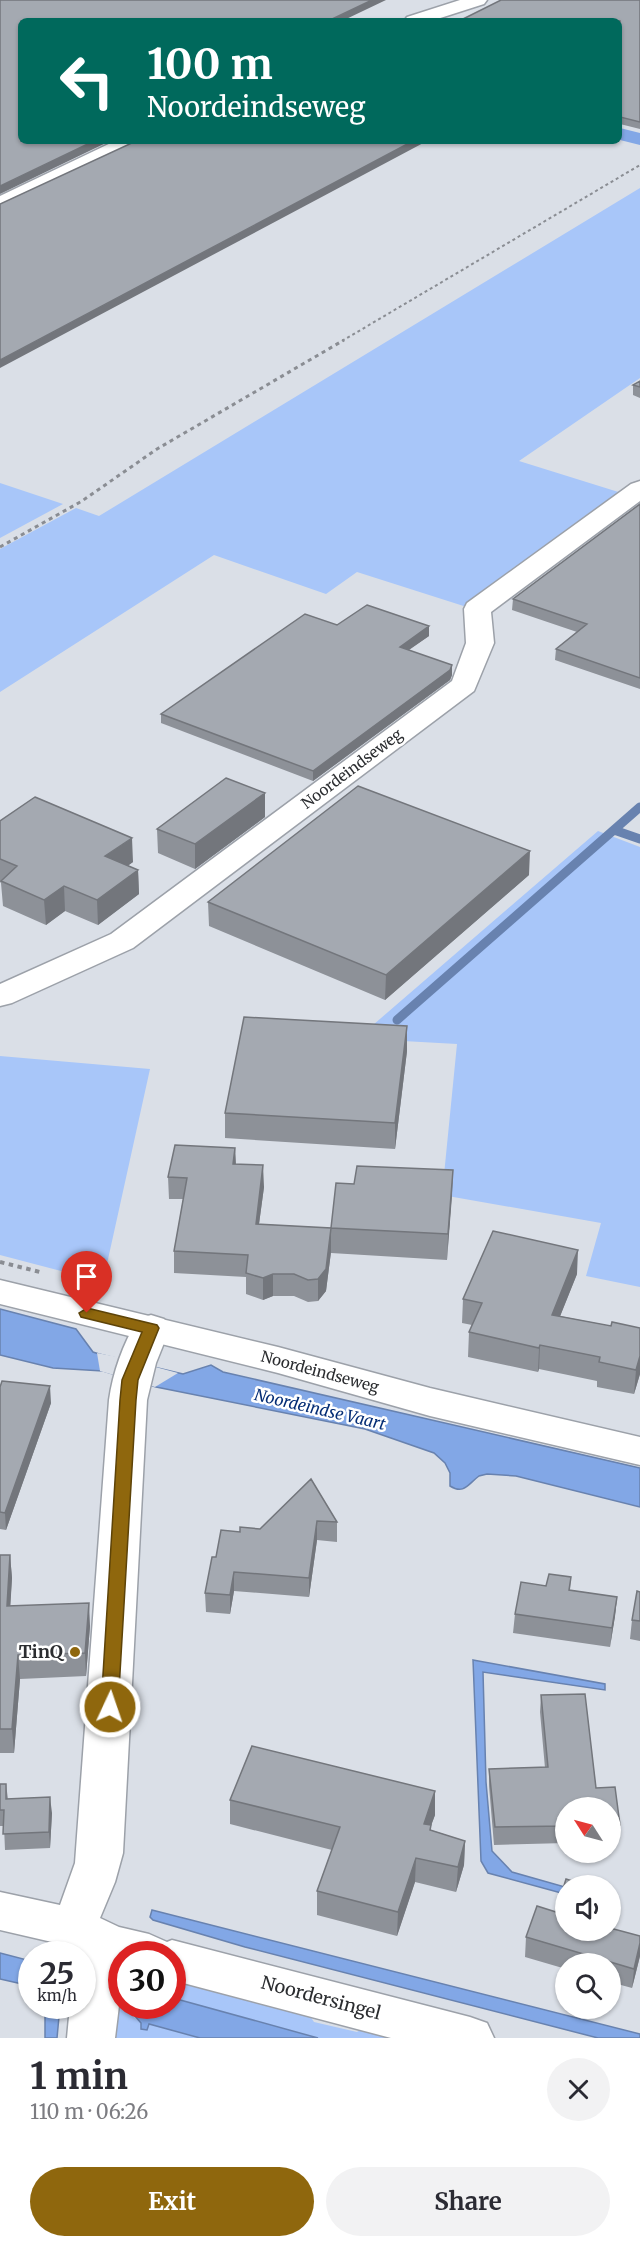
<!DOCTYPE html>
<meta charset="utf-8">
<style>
:root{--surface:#fff;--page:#f2f2f3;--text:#2b2b33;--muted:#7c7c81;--accent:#8f670d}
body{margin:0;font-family:Merriweather,serif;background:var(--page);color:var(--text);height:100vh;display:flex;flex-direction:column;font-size:22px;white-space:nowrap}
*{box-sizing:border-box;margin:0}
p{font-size:20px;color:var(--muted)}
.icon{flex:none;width:33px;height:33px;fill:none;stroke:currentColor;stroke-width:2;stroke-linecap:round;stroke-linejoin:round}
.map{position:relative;height:2038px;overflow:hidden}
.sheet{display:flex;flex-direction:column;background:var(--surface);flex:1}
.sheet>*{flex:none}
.hud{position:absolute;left:18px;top:18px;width:604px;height:126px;border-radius:9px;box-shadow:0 2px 4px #0004;background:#00695c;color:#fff;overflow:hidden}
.needle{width:39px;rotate:306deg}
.tools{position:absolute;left:555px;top:1797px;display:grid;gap:12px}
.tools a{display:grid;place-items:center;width:66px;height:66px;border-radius:50%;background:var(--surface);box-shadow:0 2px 4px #0004;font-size:30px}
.speed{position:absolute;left:18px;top:1941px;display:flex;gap:12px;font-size:30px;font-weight:700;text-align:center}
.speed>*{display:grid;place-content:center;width:78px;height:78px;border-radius:50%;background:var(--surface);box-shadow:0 2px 4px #0004;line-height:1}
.speed small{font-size:15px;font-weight:400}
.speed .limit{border:9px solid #d22;background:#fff;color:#111}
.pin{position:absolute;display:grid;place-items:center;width:51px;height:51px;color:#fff;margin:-62px -26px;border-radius:50% 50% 50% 0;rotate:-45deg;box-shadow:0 0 6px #0007}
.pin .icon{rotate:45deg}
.me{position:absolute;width:66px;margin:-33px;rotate:3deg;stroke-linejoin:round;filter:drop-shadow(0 0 4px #0008)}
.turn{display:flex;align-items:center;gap:21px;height:126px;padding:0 30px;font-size:27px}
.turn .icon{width:78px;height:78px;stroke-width:2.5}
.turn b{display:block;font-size:42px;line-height:51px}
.round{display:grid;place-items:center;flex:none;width:63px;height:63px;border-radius:32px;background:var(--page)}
.overview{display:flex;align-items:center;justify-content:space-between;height:102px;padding:0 30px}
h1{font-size:36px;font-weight:700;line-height:45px}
.button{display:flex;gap:12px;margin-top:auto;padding:12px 30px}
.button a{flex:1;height:69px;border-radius:36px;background:var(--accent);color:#fff;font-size:24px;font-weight:700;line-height:69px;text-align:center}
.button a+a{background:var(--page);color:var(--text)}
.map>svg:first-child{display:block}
</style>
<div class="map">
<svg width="640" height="2038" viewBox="0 0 640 2038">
<rect width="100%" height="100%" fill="#dadfe7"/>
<path fill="#a8c6f9" d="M640 188V378L519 461 628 495 473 609 357 572 326 594 214 555 0 692V549L76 508 99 516Z
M0 483 63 504 0 538Z
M598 831 640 847V1287L586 1276 601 1223 442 1195 457 1044 367 1039 366 1031Z
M0 1056 150 1069 103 1282 0 1255Z
M172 1973 304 2007 314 2022 357 2032 369 2024 419 2038H318L173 1998Z
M121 1984 122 2006H127C133 2026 155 2024 172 2028 181 2031 191 2035 200 2038H107Z"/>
<path fill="#82a7e6" stroke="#6882af" stroke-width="1.5" d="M0 1309 76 1329 93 1352 99 1354 183 1374 211 1365 223 1372 640 1468V1507L516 1476 487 1474 479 1476C468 1484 464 1495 450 1486V1473L445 1463 434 1453 365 1429 156 1387 103 1371 53 1368 0 1355Z
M473 1660 605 1684V1690L483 1672 486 1782 492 1851 512 1872 565 1887V1894L488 1873 481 1861Z
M152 1910 640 2034V2038H598L245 1947 153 1920 150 1917Z
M0 1953 31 1961V1986L0 1979Z
M173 1998 318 2038H200L149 2024 147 2030 141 2029V2023L127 2007V2006H172Z
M45 2006H60L57 2038H45Z"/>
<path fill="#dadfe7" d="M97 1353 118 1357 178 1373 155 1387 100 1371Z"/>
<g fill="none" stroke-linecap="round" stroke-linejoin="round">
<path stroke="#6882af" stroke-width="9" d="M614 830 640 839
M397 1020 640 807"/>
<path fill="#82a7e6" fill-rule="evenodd" d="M620 128 640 133V145L620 140Z"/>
<defs>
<path id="minor" d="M460 0H487L484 4 431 21H404L407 17Z
M115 141H141L138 145 0 210V196Z
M640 481V501L491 612 494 643 474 691 133 948 12 1003 0 1006V984L111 934 452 681 466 643 464 609 467 603 631 484Z
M151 1315 164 1319 170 1328 156 1363 147 1400 123 1853 115 1882 100 1918 119 1927 149 1934 167 1942 172 1940 470 2017 487 2023 494 2038H391L172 1980V1954H122V1981L115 2038H67L70 2006H82L84 1954 65 1945 0 1930V1892L60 1905 75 1863 109 1400C113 1372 123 1344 138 1319Z"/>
<path id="tertiary" d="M0 1280 278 1347 430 1388 640 1437V1465L430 1416 278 1373 0 1304Z"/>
</defs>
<use href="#minor" stroke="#9ca1a9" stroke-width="3"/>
<use href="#tertiary" stroke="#9ca1a9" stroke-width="3"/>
<path stroke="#8a8d93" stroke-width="2" stroke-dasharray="3 3" stroke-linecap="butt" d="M342 341 640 165"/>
<path stroke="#8a8d93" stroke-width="3" stroke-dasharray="4 4" stroke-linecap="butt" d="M0 547 82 501 157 449 344 340"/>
<path stroke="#8a8d93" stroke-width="4" stroke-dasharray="4.5 4.5" stroke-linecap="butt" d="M0 1262 40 1272"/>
<use href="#minor" fill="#fff" fill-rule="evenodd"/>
<use href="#tertiary" fill="#fff" fill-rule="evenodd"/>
</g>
<path fill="#8d9198" d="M640 0V129L620 124V21Z
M640 381V398L633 395V385Z
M640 504V689L555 660 556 649 577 632 512 610 513 599Z
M337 625 429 626V636L408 650 452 675 450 680 313 781 161 723V714Z
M265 793V817L195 869 158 853 157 829Z
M0 821 133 862 127 866 138 870 139 894 98 925 65 911 46 925 3 906 1 883 0 882Z
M529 875 385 1000 209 926 208 902Z
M407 1051 395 1149 225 1138V1113Z
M235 1148 236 1165 264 1187 259 1224 331 1228 354 1184 453 1170 447 1260 331 1253V1252L326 1291 318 1301 308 1302 294 1296H273L263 1300 246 1294V1277L174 1273V1251L183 1199H169L168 1177Z
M577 1274 560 1316 611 1326 640 1328V1374L634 1394 597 1387V1381L539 1369 538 1372 468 1357 469 1332 472 1325 462 1323 463 1299Z
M0 1387 51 1403 6 1530 0 1529Z
M311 1479 337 1522V1542L317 1540 309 1597 234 1591 230 1614 206 1612 205 1593 216 1557 240 1532 260 1529Z
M0 1555H10L12 1578 10 1606 90 1626 86 1676 20 1679 14 1753H0Z
M571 1577 570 1590 617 1597 615 1616 610 1647 513 1633 515 1614 546 1586Z
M640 1592V1641L630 1639 632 1620Z
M585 1694 596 1788 615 1787 620 1825 618 1842H610V1808H566V1843L494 1845 489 1786V1769L545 1768 540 1712 541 1695Z
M0 1784H6L8 1799 52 1813 50 1848 5 1850 4 1826H0Z
M230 1800 435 1815 431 1825V1830L465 1841 464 1865 456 1892 415 1882 397 1936 317 1915V1891L332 1850 230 1824Z
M571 1852H597L596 1857 572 1858Z
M566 1930 640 1956 632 1988 610 1982V1964H566V1969L525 1957 526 1937Z"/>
<path fill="#73767c" d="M372 0H386L342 21H328Z
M94 141H110L0 194V186Z
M413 141H427L0 368V360Z
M429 626V636L399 657 400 647Z
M452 665V675L450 680 313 781V771Z
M265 793V817L195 869V844Z
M132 838 133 862 107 881 105 856Z
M530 851 529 875 385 1000 386 975Z
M138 870 139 894 98 925 97 900Z
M64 886 65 911 46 925 44 900Z
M407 1026V1051L395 1149V1123Z
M235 1148 236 1170 233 1164Z
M263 1165 264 1187 256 1246V1224Z
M453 1170 452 1196 447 1260 448 1234Z
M331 1230V1252L326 1291 318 1301V1279Z
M578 1250 577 1274 551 1339 552 1315Z
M273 1274V1296L263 1300V1278Z
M540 1345 539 1369 538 1372 539 1348Z
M640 1356V1374L634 1394 636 1370Z
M50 1386 51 1403 6 1530 5 1513Z
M317 1521V1540L309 1597V1578Z
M10 1555 12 1578 9 1629 7 1606Z
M234 1572V1591L230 1614V1595Z
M617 1597 615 1616 610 1647 612 1628Z
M89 1603 90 1626 86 1676 85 1653Z
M18 1655 20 1679 14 1753 12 1729Z
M435 1791V1815L423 1848 424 1824Z
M50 1797 52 1813 50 1848 49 1832Z
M465 1841 464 1865 456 1892 458 1867Z
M416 1858 415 1882 397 1936 398 1912Z
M640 1943V1956L632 1988 634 1969Z"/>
<path fill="#a4a9b1" stroke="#73767c" stroke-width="1.5" d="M0 0H372L328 21H21V141H94L0 186Z
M501 0H640V122L620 117V21H459Z
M136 141H413L0 360V204Z
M640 381V387L633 385Z
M640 504V678L556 649 587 624 513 599Z
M367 605 429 626 400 647 452 665 450 670 313 771 161 714 305 614 337 625Z
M226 778 265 793 195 844 157 829Z
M358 786 530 851 386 975 208 902Z
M35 797 132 838 105 856 138 870 97 900 64 886 44 900 1 881 17 866 0 859V821Z
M244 1017 407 1026 395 1123 225 1113Z
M175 1145 235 1148 233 1164 263 1165 256 1224 331 1228 326 1269 318 1279 308 1280 294 1274H273L263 1278 246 1273 248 1255 174 1251 187 1178 168 1177Z
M357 1166 453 1170 448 1234 331 1228 336 1183 354 1184Z
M493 1231 578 1250 552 1315 611 1326 612 1322 640 1328V1356L636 1370 599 1362 600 1357 540 1345 539 1348 469 1332 482 1303 463 1299Z
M2 1381 50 1386 5 1513 0 1512V1387Z
M311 1479 337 1522 317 1521 309 1578 234 1572 230 1595 205 1593 212 1557H216L221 1530 240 1532V1527L260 1529Z
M0 1555H10L7 1606 89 1603 85 1653 18 1655 12 1729H0Z
M549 1574 571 1577 569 1590 617 1597 612 1628 515 1614 521 1582 546 1586Z
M637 1591 640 1592V1621L632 1620Z
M585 1694 596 1788 615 1787 620 1825H610V1808H566V1826L495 1827 489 1769 548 1767 541 1695Z
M252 1746 435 1791 424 1824 431 1825 430 1830 465 1841 458 1867 416 1858 398 1912 317 1891 340 1827 230 1800Z
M0 1784H6V1799L50 1797 49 1832 3 1834 4 1810H0Z
M566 1879 588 1886H566V1930H610V1928L640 1936V1943L634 1969 526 1937 537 1906 556 1912Z"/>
<path fill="#8f670d" stroke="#5d4308" stroke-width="1.5" d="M87 1308 157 1325 159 1328 138 1380 136 1400 118 1707 116 1712 110 1714 103 1712 101 1707 120 1400 122 1380 142 1332 81 1317 79 1313Z"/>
<circle fill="#8f670d" stroke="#fff" stroke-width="2" cx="75" cy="1652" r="6"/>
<g text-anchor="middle" stroke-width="5" stroke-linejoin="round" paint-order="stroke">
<g font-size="15" fill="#2b2d30" stroke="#fff">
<text transform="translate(352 769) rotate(-37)" y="5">Noordeindseweg</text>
<text transform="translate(320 1372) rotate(15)" y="5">Noordeindseweg</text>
</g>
<g font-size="16" font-style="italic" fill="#042d75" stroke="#fff">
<text transform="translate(320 1409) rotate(13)" y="6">Noordeindse Vaart</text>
</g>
<g font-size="18" font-weight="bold" fill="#2b2d30" stroke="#fff" text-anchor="end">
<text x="63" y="1658">TinQ</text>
</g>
<g font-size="18" fill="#2b2d30" stroke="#fff">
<text transform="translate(321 1998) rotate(15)" y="6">Noordersingel</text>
</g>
</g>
</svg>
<div class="tools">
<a><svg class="needle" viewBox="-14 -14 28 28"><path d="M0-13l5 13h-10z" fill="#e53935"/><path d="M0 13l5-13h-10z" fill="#7c7c81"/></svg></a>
<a><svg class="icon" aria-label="sound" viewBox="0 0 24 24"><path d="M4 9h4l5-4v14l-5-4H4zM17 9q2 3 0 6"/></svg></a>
<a><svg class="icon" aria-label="search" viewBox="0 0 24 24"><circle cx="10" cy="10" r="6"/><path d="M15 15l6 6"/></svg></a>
</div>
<div class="speed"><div>25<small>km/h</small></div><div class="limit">30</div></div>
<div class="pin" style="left:87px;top:1313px;background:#d93025"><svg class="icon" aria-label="arrive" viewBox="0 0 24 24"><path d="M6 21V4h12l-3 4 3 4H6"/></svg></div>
<svg class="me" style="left:110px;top:1707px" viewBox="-20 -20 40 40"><circle r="17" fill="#8f670d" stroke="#fff" stroke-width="3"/><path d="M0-11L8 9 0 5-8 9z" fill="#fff"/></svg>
<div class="hud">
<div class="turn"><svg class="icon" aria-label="left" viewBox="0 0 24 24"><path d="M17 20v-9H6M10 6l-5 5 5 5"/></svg><div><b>100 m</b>Noordeindseweg</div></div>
</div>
</div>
<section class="sheet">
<div class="overview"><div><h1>1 min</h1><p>110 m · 06:26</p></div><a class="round"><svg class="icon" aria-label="close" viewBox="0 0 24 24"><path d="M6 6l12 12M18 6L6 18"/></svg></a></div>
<div class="button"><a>Exit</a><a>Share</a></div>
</section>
